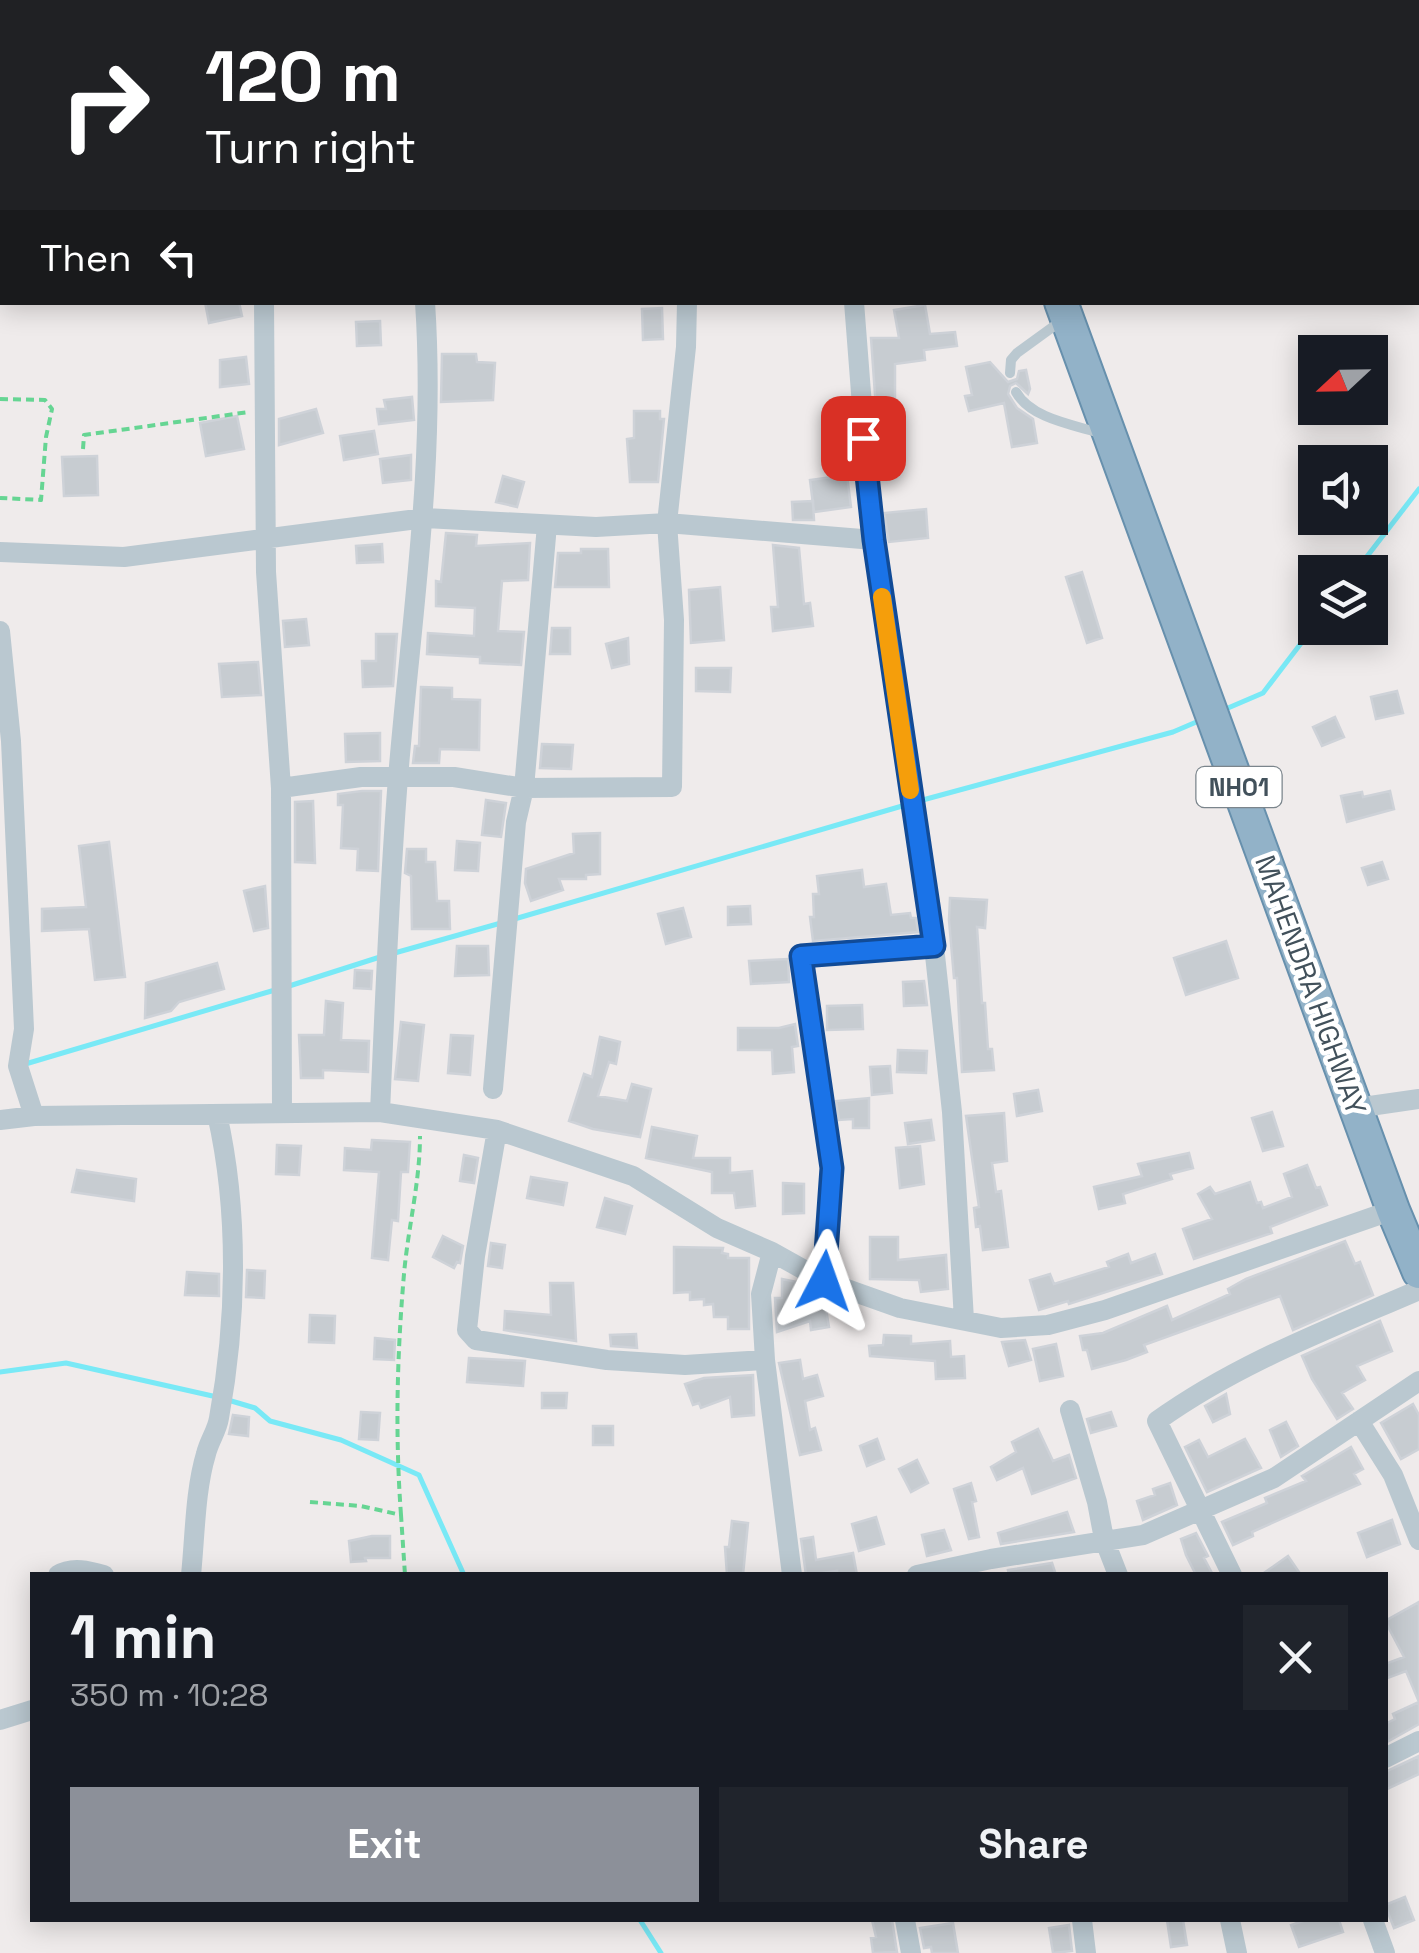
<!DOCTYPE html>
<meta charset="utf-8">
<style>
:root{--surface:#171b24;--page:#20242c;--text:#f1f3f6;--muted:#9ea1a6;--accent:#8c9099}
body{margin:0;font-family:"Space Grotesk",sans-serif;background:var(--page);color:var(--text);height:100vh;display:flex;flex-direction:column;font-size:38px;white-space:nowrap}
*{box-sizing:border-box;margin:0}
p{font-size:32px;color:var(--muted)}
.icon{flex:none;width:55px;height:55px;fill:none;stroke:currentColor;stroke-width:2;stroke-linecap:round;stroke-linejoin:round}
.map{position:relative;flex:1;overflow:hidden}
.side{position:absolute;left:30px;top:1572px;width:1358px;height:350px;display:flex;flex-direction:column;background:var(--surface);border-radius:0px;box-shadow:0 5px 25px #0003}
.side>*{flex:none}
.banner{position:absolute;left:0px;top:0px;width:1420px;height:305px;box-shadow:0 5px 25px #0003;background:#202124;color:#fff;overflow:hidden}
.needle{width:65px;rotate:248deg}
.tools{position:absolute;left:1298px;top:335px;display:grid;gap:20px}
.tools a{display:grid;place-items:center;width:90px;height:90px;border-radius:0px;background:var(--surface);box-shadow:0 5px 25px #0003;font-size:50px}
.pin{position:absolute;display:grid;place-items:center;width:85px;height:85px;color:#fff;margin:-42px;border-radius:20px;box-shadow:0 5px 15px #0006}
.me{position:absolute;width:110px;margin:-55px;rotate:4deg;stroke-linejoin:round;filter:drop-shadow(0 0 8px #0008)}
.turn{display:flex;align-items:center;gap:35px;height:210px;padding:0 40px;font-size:45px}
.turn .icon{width:130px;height:130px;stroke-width:2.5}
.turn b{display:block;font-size:70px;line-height:85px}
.then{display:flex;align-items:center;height:95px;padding:0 40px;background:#0003;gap:20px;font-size:38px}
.round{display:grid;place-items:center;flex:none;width:105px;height:105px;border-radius:0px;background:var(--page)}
.overview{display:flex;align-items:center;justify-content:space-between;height:170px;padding:0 40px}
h1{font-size:60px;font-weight:600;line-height:75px}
.primary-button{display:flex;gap:20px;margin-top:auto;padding:20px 40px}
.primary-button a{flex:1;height:115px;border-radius:0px;background:var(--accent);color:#fff;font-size:40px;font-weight:600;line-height:115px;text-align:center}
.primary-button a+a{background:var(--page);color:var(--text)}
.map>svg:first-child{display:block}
</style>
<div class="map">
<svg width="1419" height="1953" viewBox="0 0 1419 1953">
<rect width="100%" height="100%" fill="#efebeb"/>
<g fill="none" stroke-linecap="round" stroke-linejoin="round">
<path stroke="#79e9f6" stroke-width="5" d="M1355 572 1419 489
M1221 711 1263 693 1315 625
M919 801 1173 732 1201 720
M511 920 909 804
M391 954 501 923
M286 987 380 957
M22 1065 275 990
M0 1372 66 1363 217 1397
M228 1400 255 1408 270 1421 341 1440 419 1475 464 1575
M640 1920 661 1953"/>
</g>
<path fill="#c7ccd1" stroke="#ced2d8" stroke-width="2.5" d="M205 302H239L242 316 209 323Z
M925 305 930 334 955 332 957 346 924 350 925 360 895 364V423H877L871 338H899L894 310Z
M662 308 663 339 643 340 642 309Z
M380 321 381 345 357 346 356 322Z
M442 354H476L477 362 495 363 493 400 441 402Z
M246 357 249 384 220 387V360Z
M990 362 1008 382 1017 379 1019 371 1026 370 1030 389 1028 394 1016 383 1010 386 1008 394 1017 408 1033 419 1037 443 1012 447 1004 403 969 411 965 396 972 395 966 367Z
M412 397 414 420 379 424 377 409H386L384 400Z
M316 409 323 433 279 445V419Z
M634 411H660V419H664L658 482H630L627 439 634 438Z
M237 416 244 449 206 456 200 423Z
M374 431 378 454 344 460 340 436Z
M411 455V480L383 483 380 459Z
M97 456 98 495 64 496 62 457Z
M847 475 851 507 814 512 810 480Z
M503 476 524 482 517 507 496 502Z
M813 501 814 520H793L792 502Z
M926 509 928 538 889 542 884 513Z
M446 533 477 535 476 546 530 543 528 580 502 581 498 631 524 632 521 665 480 663V657L427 654 428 633 474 636 475 608 436 606V581L441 582Z
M382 544 383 562 357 563 356 546Z
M773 545 799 548 804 604 810 603 813 626 773 631 771 607H778Z
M581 549H608L609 587H555L558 553H581Z
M1082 572 1102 638 1087 643 1066 577Z
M720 587 724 640 691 643 689 590Z
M306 619 309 645 285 647 283 621Z
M552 628H570V654H550Z
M376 634H397L393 686 363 687 362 661H376Z
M628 638 629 664 612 668 606 644Z
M258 662 261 695 222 697 219 664Z
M696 668H731L730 692 696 691Z
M421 687 452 688V699L480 700 479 750 440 749 439 763H413L415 746H419Z
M1397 691 1403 713 1376 719 1371 697Z
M1335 717 1344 737 1322 746 1313 727Z
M380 733V761L346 762 345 734Z
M542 744 573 745 571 769 540 768Z
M362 791H381L378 871 357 870 358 849 341 848 343 805H338V794Z
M1390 791 1394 809 1347 822 1341 796 1362 792 1363 797Z
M486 800 506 803 501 837 482 835Z
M313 801 315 863 295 862V802Z
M600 833V874L586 875V879H559L563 890 531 901 525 883 526 869 574 853 573 834Z
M457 841 480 843 478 871 455 870Z
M109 842 125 977 95 980 89 929 42 931V909L86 907 79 846Z
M407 849H426V862H435L437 901H449L450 929H412L411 876 405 873Z
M1382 862 1388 879 1368 885 1362 868Z
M862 870 864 887 886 884 891 915 910 913 911 918H916L918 932 813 941 810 917H814L813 894H819L817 876Z
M265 886 268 928 254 931 244 891Z
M950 898 987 900 985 928 977 927 982 1003H985L988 1049H992L994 1070 962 1072 957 978H954L949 920Z
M750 906 751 924 728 925V907Z
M683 908 691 937 666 944 658 914Z
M1226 941 1238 978 1186 995 1174 958Z
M457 946H488L489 975 455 976Z
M788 959 789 982 751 984 749 961Z
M217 963 224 989 179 1002 171 1011 145 1018 146 983Z
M355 970 372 971 371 989 354 988Z
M924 981 927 1005 904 1006 903 982Z
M326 1001 343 1003 341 1040 369 1041 368 1072 323 1070V1078H301L299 1035H324Z
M862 1005 863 1029 827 1030V1006Z
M401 1022 424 1025 418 1081 395 1079Z
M795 1024 798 1046 792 1047 794 1072 773 1074 772 1050H738V1028H779Z
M451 1035 473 1036 470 1075 448 1073Z
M600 1037 620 1042 616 1064 609 1062 598 1096 627 1101 632 1084 651 1089 640 1137 593 1129 569 1121 584 1074 592 1077Z
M898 1050 927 1051 926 1073 897 1072Z
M890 1066 892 1093 872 1095 870 1067Z
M1038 1090 1042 1111 1017 1116 1014 1094Z
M869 1098V1128H853V1119L839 1120 836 1101Z
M1272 1112 1283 1146 1263 1151 1252 1118Z
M1004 1113 1007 1161 992 1163 996 1192 1001 1191 1008 1247 983 1250 980 1226 976 1227 974 1208 979 1207 966 1116Z
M931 1120 934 1140 908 1144 905 1123Z
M652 1127 697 1136 693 1158H730V1173L752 1171 755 1206 736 1208 734 1193H712V1172L646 1158Z
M372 1140 410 1142 408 1172H401L398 1221 392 1220 388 1260 372 1258 379 1172 344 1170 345 1148 371 1150Z
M277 1145 301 1146 299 1175 276 1174Z
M920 1146 924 1184 900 1188 896 1148Z
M1189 1153 1193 1168 1170 1174 1172 1179 1123 1194 1125 1203 1099 1209 1094 1187 1142 1176 1138 1164Z
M464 1155 478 1158 474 1183 460 1181Z
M1307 1165 1316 1188 1320 1187 1327 1205 1270 1227 1272 1233 1194 1259 1183 1229 1212 1219 1198 1194 1210 1187 1215 1194 1250 1182 1257 1203 1261 1202 1263 1208 1292 1197 1284 1174Z
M77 1170 136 1179 134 1201 72 1192Z
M531 1177 567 1183 563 1205 527 1198Z
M783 1183 804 1184V1213L783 1214Z
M605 1198 632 1206 625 1234 597 1227Z
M443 1236 463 1246 460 1263 457 1262 454 1268 433 1257Z
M870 1237H898V1260L946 1255 948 1289 921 1292 919 1280 870 1279Z
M1345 1241 1355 1264 1360 1262 1373 1295 1293 1330 1280 1296 1144 1345 1147 1352 1126 1360 1092 1369 1087 1350H1083L1080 1336 1103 1333 1167 1306 1172 1320 1230 1294 1228 1289 1246 1279Z
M491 1243 505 1245 502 1268 488 1266Z
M674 1247 723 1248 722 1253 728 1254V1258H749V1329H728V1317H714L713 1304 704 1305V1299L690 1300V1292L674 1293Z
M1128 1254 1131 1263 1155 1254 1162 1274 1069 1304 1068 1301 1039 1310 1030 1280 1050 1274 1054 1284 1109 1267 1107 1262Z
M247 1270 265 1271 264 1298 246 1297Z
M187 1272 219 1274V1296L185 1295Z
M782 1279 797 1282V1302L824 1297 829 1327 811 1330 810 1321 777 1332 775 1298H782Z
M550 1283H573L576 1341 504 1330 505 1311 551 1315Z
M310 1315 335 1316 334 1343 309 1342Z
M1380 1321 1392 1351 1357 1366 1365 1380 1342 1393 1353 1409 1337 1419 1312 1379 1302 1356Z
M636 1334 637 1348 611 1346 610 1335Z
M884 1335 911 1336V1344L950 1341 951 1357 964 1356 965 1378 936 1379 935 1361 870 1356 869 1346 883 1345Z
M375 1338 395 1340 394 1360 374 1359Z
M1025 1340 1031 1360 1009 1366 1002 1342Z
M1056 1344 1063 1376 1040 1381 1033 1349Z
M469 1358 525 1361 523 1386 467 1382Z
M800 1360 803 1379 817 1375 823 1396 805 1401 810 1430 815 1428 821 1450 800 1455 779 1363Z
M753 1375 754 1415 732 1417 730 1397 701 1408 699 1403 693 1405 685 1384 704 1378Z
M542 1393H567L566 1408H542Z
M1226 1394 1230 1414 1213 1422 1205 1406Z
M1413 1404 1419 1415V1449L1401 1459 1381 1423Z
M361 1412 380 1413 378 1440 359 1439Z
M1111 1412 1116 1426 1091 1433 1087 1419Z
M233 1415 249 1417 248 1436 229 1434Z
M1286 1422 1298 1446 1281 1457 1270 1430Z
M593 1426H613V1445H593Z
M1038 1429 1053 1461 1069 1455 1076 1478 1032 1494 1023 1468 997 1480 991 1467 1016 1452 1012 1442Z
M877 1439 884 1459 867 1466 860 1446Z
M1245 1439 1261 1468 1207 1492 1185 1447 1199 1440 1208 1457Z
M1351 1447 1363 1469 1354 1474 1360 1484 1252 1532 1253 1536 1233 1545 1222 1522 1267 1503 1265 1498 1306 1481 1302 1476Z
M917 1460 928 1483 911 1492 899 1469Z
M971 1483 976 1501 972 1502 979 1537 969 1539 954 1489Z
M1170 1483 1177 1505 1143 1520 1137 1501 1155 1495 1153 1489Z
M1067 1512 1074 1532 1001 1544 998 1533Z
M876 1517 884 1544 859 1551 852 1524Z
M1392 1520 1400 1544 1367 1557 1358 1533Z
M732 1521 748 1523 743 1575H727L725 1547H729Z
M944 1530 951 1550 927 1556 922 1535Z
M1196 1533 1208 1556 1204 1558 1213 1575H1196L1186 1555 1181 1539Z
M372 1536H390V1558H365L366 1561 351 1562 349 1541Z
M813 1537 816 1560 853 1553 857 1575H837V1571L806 1575 801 1539Z
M1288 1556 1301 1575H1261Z
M1052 1563 1056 1575H1009L1008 1570Z
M1419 1602V1702L1406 1671 1385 1679V1664L1404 1657 1385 1621Z
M1419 1702V1724L1385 1743V1724L1395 1719 1393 1714Z
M1419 1756V1774L1385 1790V1772Z
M1405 1897 1414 1920 1394 1928 1385 1905Z
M872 1920H892L897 1952 873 1953 871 1938 876 1937Z
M1167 1920H1183L1187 1945 1171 1947Z
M1306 1920H1339L1343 1932 1299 1947 1291 1925Z
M953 1923 958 1953H932L931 1947 924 1948 920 1928Z
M1069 1925 1072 1951 1053 1953 1049 1928Z"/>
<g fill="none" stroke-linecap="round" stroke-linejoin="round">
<defs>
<path id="trunk" d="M970 0 971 2
M1061 302 1393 1210 1419 1272"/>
</defs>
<use href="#trunk" stroke="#6790ad" stroke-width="36"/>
<path stroke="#66d593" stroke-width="4" stroke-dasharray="8 5" stroke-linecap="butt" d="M0 399 45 400 52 409 46 437 41 500 0 498
M83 449 84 435 249 412
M310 1502 361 1506 401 1515 405 1575
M401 1515C395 1434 397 1355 404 1274 408 1228 420 1182 420 1136"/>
<path stroke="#bac8d0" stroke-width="10" d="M1010 373 1011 360 1017 353 1061 321
M1016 392C1031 419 1075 425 1103 434"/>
<path stroke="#bac8d0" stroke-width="20" d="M258 0V2
M426 0 427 2
M264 302 266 572 281 788 282 1111
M854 302 870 509 934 946
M0 552 124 557 425 518 596 527 667 523 686 347 687 302
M0 631 11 741 24 1029 18 1066 34 1116
M281 788 361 777H454L524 788 672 787 674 620 667 523 874 540
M493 1089 516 822 524 788 547 525
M1356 1108 1419 1099
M380 1112C385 1001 389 889 398 778 411 618 436 465 425 302
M0 1120 34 1116 380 1112 497 1130 633 1176 717 1228 772 1252 824 1281 900 1308 1001 1328 1048 1325 1105 1310 1393 1210
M497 1130 475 1256 467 1330 476 1340 607 1360 685 1365 765 1360
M772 1252 761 1294 765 1360 792 1575
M824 1281 832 1169 801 956 934 946 952 1112 964 1320
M1070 1410 1097 1502 1104 1539 1118 1575
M1359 1421 1393 1475 1419 1540
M58 1575C72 1566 90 1571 104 1575
M191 1575C195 1537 195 1490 206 1454 209 1441 217 1431 219 1418 237 1320 239 1211 217 1114
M917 1575 991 1559 1143 1535 1274 1478 1419 1381
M1232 1575 1157 1421C1238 1363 1329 1329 1419 1290
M0 1720 32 1710
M1385 1758 1419 1741
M905 1920 911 1953
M1082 1920 1086 1953
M1230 1920 1237 1953
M1373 1920 1385 1953"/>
<use href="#trunk" stroke="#92b2c8" stroke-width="32"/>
</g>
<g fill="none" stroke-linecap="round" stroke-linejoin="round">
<defs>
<path id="route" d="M824 1281 832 1168 801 956 934 946 874 540 863 438"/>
</defs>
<use href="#route" stroke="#114b97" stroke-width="25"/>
<use href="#route" stroke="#1a73e8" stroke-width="18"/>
<path stroke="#f59e0b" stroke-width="18" d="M882 597 910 790"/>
</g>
<g text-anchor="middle" stroke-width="9" stroke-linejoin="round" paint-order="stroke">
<rect fill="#fff" stroke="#7b858c" stroke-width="2.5" x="1196.5" y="767" width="85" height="40" rx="8"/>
<g font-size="25" font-weight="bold" fill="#42515b">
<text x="1239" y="796">NH01</text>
</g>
<g font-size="28" fill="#42515b" stroke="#fff">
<text transform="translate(1311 985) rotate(70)" y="10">MAHENDRA HIGHWAY</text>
</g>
</g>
</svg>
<div class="tools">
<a><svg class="needle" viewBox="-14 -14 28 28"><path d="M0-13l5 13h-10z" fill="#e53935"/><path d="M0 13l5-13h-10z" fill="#9ea1a6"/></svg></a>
<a><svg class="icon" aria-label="sound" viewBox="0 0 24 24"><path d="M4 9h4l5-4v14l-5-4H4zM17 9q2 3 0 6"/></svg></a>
<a><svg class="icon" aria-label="layers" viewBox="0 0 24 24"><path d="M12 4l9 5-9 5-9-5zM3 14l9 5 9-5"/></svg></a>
</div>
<div class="pin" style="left:863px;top:438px;background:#d93025"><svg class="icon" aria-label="arrive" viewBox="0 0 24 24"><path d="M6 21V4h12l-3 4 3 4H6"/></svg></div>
<svg class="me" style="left:824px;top:1281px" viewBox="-20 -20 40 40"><path d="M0-17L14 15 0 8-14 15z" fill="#1a73e8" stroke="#fff" stroke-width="4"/></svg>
<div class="banner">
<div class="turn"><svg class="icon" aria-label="right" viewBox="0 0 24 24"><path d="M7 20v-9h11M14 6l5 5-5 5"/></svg><div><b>120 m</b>Turn right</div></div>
<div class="then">Then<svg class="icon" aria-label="left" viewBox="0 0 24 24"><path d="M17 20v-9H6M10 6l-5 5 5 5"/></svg></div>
</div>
<section class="side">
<div class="overview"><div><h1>1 min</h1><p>350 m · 10:28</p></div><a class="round"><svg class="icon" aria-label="close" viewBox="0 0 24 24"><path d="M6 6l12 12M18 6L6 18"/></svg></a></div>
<div class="primary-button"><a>Exit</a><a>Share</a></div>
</section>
</div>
